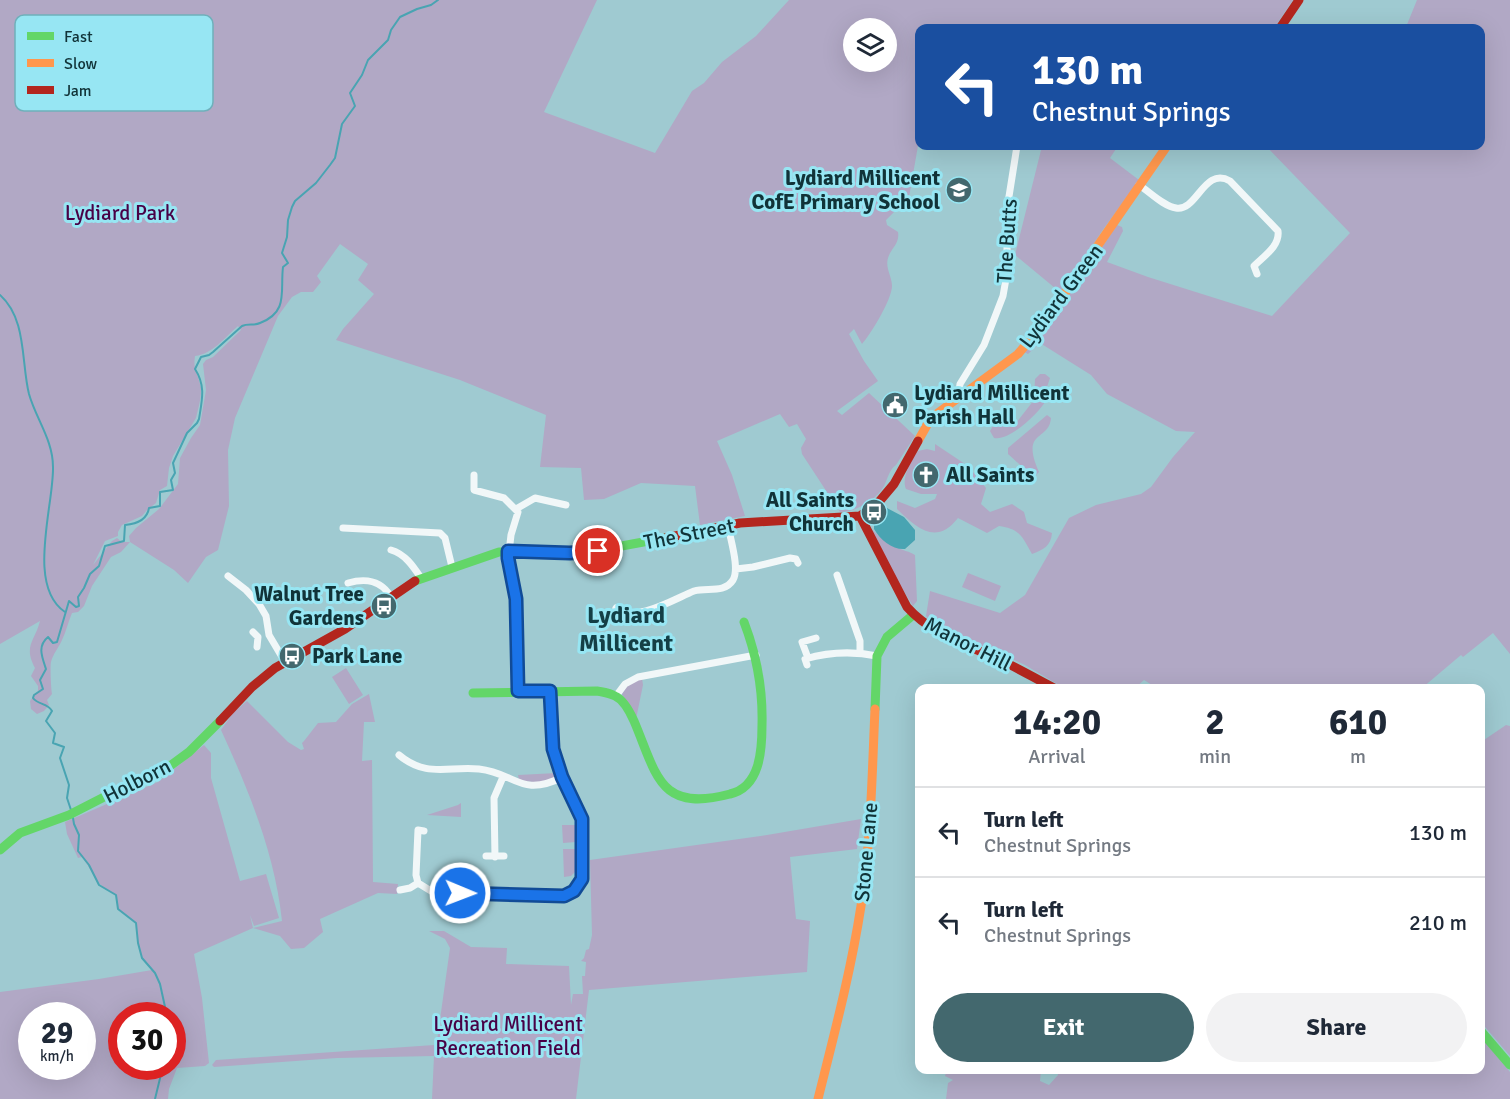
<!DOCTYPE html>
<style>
:root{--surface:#fff;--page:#f2f2f3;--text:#1f2937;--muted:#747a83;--line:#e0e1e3;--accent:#43686e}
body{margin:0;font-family:Signika,sans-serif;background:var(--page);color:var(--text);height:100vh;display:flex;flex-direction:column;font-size:22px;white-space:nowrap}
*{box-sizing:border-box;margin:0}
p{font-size:20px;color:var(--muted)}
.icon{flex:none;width:33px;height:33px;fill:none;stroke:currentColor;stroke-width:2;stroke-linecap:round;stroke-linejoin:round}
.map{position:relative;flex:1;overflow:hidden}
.side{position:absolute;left:915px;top:684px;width:570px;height:390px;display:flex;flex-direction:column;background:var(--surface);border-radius:12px;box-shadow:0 6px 24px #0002}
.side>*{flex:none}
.banner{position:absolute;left:915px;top:24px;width:570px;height:126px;border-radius:12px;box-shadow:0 6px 24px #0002;background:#1a4fa0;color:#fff;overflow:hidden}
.controls{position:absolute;left:843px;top:18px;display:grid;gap:12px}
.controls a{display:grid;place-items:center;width:54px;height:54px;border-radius:50%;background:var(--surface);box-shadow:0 6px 24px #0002;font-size:30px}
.speed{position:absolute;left:18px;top:1002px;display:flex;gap:12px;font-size:30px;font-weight:700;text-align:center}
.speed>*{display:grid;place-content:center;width:78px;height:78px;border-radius:50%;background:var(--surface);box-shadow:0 6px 24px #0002;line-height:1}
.speed small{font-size:15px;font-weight:400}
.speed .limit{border:9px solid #d22;background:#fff;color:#111}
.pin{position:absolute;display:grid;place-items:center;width:51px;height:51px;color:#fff;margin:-26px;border:3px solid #fff;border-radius:50%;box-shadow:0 2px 6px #0007}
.me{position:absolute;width:66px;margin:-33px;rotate:91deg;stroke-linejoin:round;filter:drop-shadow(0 0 4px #0008)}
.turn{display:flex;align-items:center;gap:21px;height:126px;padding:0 18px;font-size:27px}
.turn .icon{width:78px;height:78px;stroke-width:2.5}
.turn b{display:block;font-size:42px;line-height:51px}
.eta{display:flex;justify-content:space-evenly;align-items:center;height:102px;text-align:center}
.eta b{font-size:36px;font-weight:800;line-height:42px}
.action{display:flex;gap:12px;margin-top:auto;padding:12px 18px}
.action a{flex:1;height:69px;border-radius:36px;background:var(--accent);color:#fff;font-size:24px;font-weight:800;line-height:69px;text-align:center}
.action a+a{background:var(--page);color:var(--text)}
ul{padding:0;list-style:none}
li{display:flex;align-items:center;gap:18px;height:90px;padding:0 18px;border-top:2px solid var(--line)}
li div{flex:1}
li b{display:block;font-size:22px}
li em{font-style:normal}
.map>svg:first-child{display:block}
</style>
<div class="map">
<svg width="1510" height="1099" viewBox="0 0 1510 1099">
<rect width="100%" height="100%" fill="#9fcad1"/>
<path fill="#b1a8c5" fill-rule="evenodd" d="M0 0H597L544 112 655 153 692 91 704 83 722 62 756 36 789 0H1293L1274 28H920L919 140 908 203 898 208 886 220 887 225 898 232C900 244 891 248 888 258 885 268 892 276 892 286 892 299 871 334 862 344L854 329 849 334 864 361 878 381 837 411 842 415 869 393 915 436 896 465C889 470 888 478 884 486 876 500 856 512 840 512L802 454 801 448 806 439 797 424 789 427 780 414 717 441 732 475 745 516 700 525 695 486 641 483 604 499 584 500 581 468 540 467 546 415 460 380 336 340 343 329 374 294 358 280 368 264 340 244 317 276 321 282 313 292H301L292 297 278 316 235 418 228 450 229 506 218 550 206 557 188 583 174 570 130 542 121 552 111 557 92 586 84 606 78 612 72 613C68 622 66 632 62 640 59 647 53 654 51 662 50 666 51 689 52 694L47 700 49 705 44 711 37 714 31 709 30 701 38 691V686L31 676 35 668C23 646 35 641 40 621L0 644ZM854 28H886V62H854ZM238 326 241 330 213 357 206 360 203 364 206 390 200 425 191 438 180 458 178 484 159 509 136 528 129 536 130 542H122L117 538 112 541 93 565 105 541 118 536V532L122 525 142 516 147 510 156 503 160 490 167 486 169 468 173 456 196 418C198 409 203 394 200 384 197 371 193 370 195 356 213 354 225 337 238 326Z
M1417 0H1510V654L1493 633 1463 657 1461 655 1422 688H1157L1144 680 1135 688H1064L1025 665 993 650 953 635 931 622 926 616 930 591 1000 613 1025 595 1069 518 1096 505 1141 494 1151 487 1173 457 1195 432 1176 431 1107 394 1091 375 1040 343 1028 354 1023 351 1076 286 1117 225 1122 227 1123 231 1107 262 1148 277 1272 316 1350 233 1266 146H1480V28H1402L1406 27Z
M1042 146H1118L1110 158 1139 180 1102 231 1061 293 1015 255Z
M1040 374H1045L1050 378 1046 390 1047 399C1040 412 1009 442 994 438L990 431 997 419 1012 425 1016 423 1034 400 1035 379Z
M1047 415 1051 418C1049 442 1020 429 1039 472L1036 475C1025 471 1017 462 1008 454V448Z
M935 444 968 466 986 488 981 504 990 512 1012 504 1024 512 1027 523 1052 533C1051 546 1043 550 1032 554 1022 536 1020 529 999 526L987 533 958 518C936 546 917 528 897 509V501L915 508 935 499 937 494H921L906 489C901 478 911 461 918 451L927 449 935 451Z
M870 528C879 535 887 544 898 548 904 551 909 551 915 555L917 601 913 606 878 549Z
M968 573 1001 586 995 601 962 587Z
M346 668 363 695 349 704 332 677Z
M642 678 643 685 636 719 622 694 627 686Z
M369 694 375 722H364L362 761 372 760 373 882 398 884 397 894 378 893 320 919 323 932 304 948 291 949 280 936 253 928 194 954 202 998 209 1063 205 1066 177 1068 169 1089 168 1099H0V992L99 979 152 970 142 958 138 943 136 923 118 909 116 895C94 884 96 876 82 857L78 858 67 834 65 822 158 782 204 745 211 753V778L240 881 266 874 279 918 254 926 250 915 253 928 282 921C275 854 249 791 221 730L233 713 247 701 288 742 301 750 304 749 302 743 304 741 318 723 336 722 352 704ZM32 1016H82V1066H32ZM122 1016H172V1066H122Z
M1506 725 1510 726V1056L1480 1021 1481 742Z
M557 773C549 786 532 782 519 780L518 775Z
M461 803V817L427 815 458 805Z
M861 819 857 849 790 857 796 919 810 921 807 972 589 990 576 1099H432L434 1056 337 1058 214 1067 212 1065 216 1060 434 1045 437 1041 450 948 445 939 429 931H444L471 947 507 948 506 964 569 966 571 1005 573 994H583L582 976H585L586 962 581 961 584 958 586 950 589 949 592 935 590 860 767 835Z
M562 825H578L579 839 576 842 563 843Z
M563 849H575L579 853V868L571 876 564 877Z
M1481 1037 1510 1072V1099H946L948 1083 953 1080 945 1076 947 1070H1041L1040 1081 1049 1085 1058 1075 1057 1070H1480Z"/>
<path fill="#49a4b2" d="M885 507 904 517 915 530V540L905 549C893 550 880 540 874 529V514L881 515Z"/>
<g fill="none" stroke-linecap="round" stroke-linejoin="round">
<path stroke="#49a4b2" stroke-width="2" d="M0 295C27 319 21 362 29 394 36 419 53 440 53 467 54 505 26 586 65 612
M71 810 67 798 69 785 60 758 64 747 53 743 55 733 46 721 52 711C48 703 38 705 33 698L34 695 43 689 40 680 46 669C42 657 37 646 48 637L53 643 57 642 69 601 76 607 79 606 78 597 84 588 90 574 99 566 105 546 124 541 125 525C136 524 147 520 149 508L160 506V492L173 490 171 480 175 473 173 463 187 433 197 423 199 419C202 400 206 386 195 369L201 357 209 355 213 352 242 326C248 323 254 326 260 323 289 312 280 291 283 267L288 263 282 253 287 237 288 220 292 207 295 201 316 183 330 165 335 158 342 124 355 106 350 93 362 75 368 60 388 40 391 30 400 17 417 9 431 5 438 0
M73 818 74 824 79 835 78 851 89 865 99 885 116 895 118 909 136 923 138 943 142 958 155 973 160 984 167 1016
M155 1099 163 1066"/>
<path stroke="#f1f7f8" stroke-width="7" d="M1139 185C1150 192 1163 206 1176 208 1197 212 1204 166 1230 181L1278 231C1280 246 1264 256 1254 266L1257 274
M962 397 959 392 960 384 984 345 1003 296 1007 273V209L1017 146
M474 475V490L504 498 518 512 511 535 508 561 516 599 518 691
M516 509 535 498 566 505
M343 528 440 533 445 538 452 567
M391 550C405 554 413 566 421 578
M736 569 753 567 790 558 796 559 798 563
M837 575 860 641V652
M228 576 246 590 259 604 266 616 269 635 285 662
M348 583C366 578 381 580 391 597
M616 608C634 624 676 598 694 591 707 587 724 594 733 580 740 568 730 539 728 525
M253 632 258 637 257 647
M808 658 802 642 816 638
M807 665 805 659C829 652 853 651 877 656
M616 696 625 684 638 677 756 655
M399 755C426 778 448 766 479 769 516 773 520 798 563 777
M424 831 418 830 416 875 418 883 431 891 564 896 574 891 582 879V819L563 777 553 749 550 691
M486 856H504
M495 857 494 798 503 777
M400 890 410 888 418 883"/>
<path stroke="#63d668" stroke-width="9" d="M415 581 499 552H589L665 538
M473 693 597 691C602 692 610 693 615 696 624 700 630 712 634 721 657 775 659 813 730 794 760 787 762 751 762 725 763 689 757 656 744 622
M875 709 877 656 887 637 913 615
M0 850 20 833 69 815 108 795 159 774 189 752 220 721
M1480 1030 1510 1065"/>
<path stroke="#ff974d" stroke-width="9" d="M918 441 931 418 1018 354 1044 323 1167 146
M818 1099C834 1035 851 971 861 906 871 841 872 775 875 709"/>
<path stroke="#b3261e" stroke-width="9" d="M1280 28 1299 0
M860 516 907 607C932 635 966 644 1000 660 1018 668 1036 679 1054 688
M665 538 740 523 860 516 878 503 894 484 918 441
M220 721 252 687 275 668 345 629 415 581"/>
</g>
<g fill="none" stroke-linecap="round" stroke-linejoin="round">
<defs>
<path id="route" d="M460 893 564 896 574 891 582 879V819L562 777 553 749 550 691H518L516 599 508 558V551L570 553 598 551"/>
</defs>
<use href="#route" stroke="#114b97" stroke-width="15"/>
<use href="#route" stroke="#1a73e8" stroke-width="10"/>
</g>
<defs>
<symbol id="school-disc" viewBox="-11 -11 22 22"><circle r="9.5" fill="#43686e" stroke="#97e6f3"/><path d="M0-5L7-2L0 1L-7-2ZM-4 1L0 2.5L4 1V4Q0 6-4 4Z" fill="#fff"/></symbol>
<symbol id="civic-disc" viewBox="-11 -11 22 22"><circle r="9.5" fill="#43686e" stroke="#97e6f3"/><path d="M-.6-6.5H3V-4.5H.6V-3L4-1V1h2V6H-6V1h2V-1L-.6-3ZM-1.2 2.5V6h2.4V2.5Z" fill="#fff"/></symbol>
<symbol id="church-disc" viewBox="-11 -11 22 22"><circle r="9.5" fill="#43686e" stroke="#97e6f3"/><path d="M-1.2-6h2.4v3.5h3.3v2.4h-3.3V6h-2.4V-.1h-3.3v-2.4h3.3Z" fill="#fff"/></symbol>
<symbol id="bus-disc" viewBox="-11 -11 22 22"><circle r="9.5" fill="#43686e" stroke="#97e6f3"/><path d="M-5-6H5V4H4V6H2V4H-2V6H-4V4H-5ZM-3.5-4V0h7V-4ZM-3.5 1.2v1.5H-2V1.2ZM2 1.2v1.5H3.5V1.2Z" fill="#fff"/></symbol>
</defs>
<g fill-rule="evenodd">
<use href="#school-disc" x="944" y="175" width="30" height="30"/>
<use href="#civic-disc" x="880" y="390" width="30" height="30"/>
<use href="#church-disc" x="911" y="460" width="30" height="30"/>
<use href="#bus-disc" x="859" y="497" width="30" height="30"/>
<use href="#bus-disc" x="369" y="591" width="30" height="30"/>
<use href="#bus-disc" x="277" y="641" width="30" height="30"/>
</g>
<g text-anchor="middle" stroke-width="6" stroke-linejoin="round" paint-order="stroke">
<g font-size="21" font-weight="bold" fill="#113338" stroke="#97e6f3" text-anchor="end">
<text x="940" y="185">Lydiard Millicent<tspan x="940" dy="24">CofE Primary School</tspan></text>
<text x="914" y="400" text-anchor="start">Lydiard Millicent<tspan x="914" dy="24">Parish Hall</tspan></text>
<text x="946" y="482" text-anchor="start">All Saints</text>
<text x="854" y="507">All Saints<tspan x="854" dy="24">Church</tspan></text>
<text x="364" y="601">Walnut Tree<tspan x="364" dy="24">Gardens</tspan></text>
<text x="312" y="663" text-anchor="start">Park Lane</text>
</g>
<g font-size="21" fill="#480146" stroke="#97e6f3">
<text x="120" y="220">Lydiard Park</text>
<text x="508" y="1031">Lydiard Millicent<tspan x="508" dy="24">Recreation Field</tspan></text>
</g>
<g font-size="21" fill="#113338" stroke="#97e6f3">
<text transform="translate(1007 241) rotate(-86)" y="7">The Butts</text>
<text transform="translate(1061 296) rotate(-53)" y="7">Lydiard Green</text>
<text transform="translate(689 534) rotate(-11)" y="7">The Street</text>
<text transform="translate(968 644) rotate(27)" y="7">Manor Hill</text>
<text transform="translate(137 781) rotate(-27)" y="7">Holborn</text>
<text transform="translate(866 852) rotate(-85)" y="7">Stone Lane</text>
</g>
<g font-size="24" font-weight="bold" fill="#143f46" stroke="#97e6f3">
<text x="626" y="623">Lydiard<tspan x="626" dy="28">Millicent</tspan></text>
</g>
</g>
<rect x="15" y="15" width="198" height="96" rx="9" fill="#97e6f3" stroke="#6fb0bb" stroke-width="1.5"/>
<rect x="27" y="32" width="27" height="8" fill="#63d668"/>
<rect x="27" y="59" width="27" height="8" fill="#ff974d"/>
<rect x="27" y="86" width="27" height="8" fill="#b3261e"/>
<g font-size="16" fill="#113338">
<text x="64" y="42">Fast</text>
<text x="64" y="69">Slow</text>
<text x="64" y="96">Jam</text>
</g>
</svg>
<div class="controls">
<a><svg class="icon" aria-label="layers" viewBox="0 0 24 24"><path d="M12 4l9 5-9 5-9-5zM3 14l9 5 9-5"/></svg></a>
</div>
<div class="speed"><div>29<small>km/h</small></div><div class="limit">30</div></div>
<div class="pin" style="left:598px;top:551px;background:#d93025"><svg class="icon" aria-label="arrive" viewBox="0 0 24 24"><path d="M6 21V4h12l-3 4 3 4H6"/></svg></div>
<svg class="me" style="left:460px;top:893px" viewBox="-20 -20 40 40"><circle r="17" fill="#1a73e8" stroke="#fff" stroke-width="3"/><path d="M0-11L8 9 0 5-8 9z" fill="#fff"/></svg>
<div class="banner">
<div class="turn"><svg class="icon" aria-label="left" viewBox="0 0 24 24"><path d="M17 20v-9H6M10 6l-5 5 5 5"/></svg><div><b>130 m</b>Chestnut Springs</div></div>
</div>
<section class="side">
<div class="eta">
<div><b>14:20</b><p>Arrival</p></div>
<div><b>2</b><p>min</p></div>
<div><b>610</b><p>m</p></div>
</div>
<ul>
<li><svg class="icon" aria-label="left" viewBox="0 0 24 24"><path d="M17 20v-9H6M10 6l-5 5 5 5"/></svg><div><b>Turn left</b><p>Chestnut Springs</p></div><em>130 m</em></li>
<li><svg class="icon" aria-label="left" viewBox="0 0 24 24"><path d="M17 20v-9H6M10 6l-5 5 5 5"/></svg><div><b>Turn left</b><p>Chestnut Springs</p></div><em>210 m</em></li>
</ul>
<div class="action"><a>Exit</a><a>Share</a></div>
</section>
</div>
